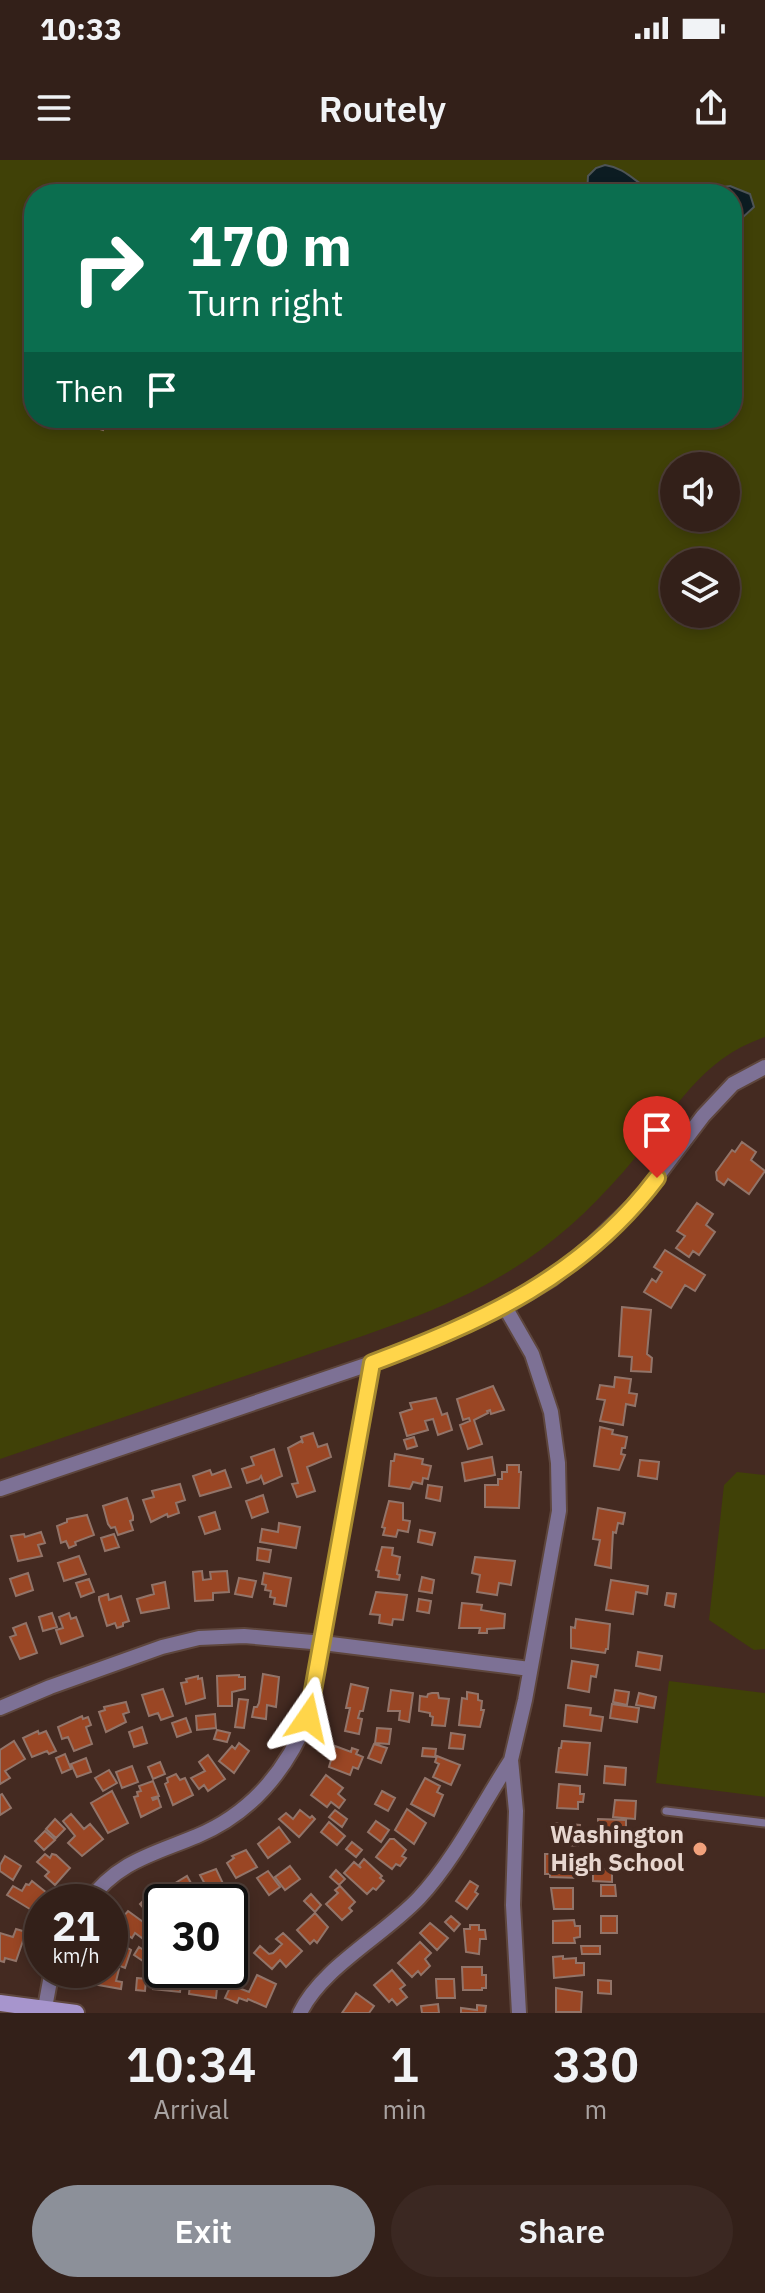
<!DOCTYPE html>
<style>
:root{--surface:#332019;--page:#3b2822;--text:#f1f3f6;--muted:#a9a3a2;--line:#4e3e38;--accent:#8c9099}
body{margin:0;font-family:"IBM Plex Sans",sans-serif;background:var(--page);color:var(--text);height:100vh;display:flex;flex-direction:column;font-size:30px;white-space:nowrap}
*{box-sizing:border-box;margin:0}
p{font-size:26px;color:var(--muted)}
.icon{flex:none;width:44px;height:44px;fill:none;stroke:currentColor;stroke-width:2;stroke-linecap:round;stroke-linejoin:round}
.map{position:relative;height:1853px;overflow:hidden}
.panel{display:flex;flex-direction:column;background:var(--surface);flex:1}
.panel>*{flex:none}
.banner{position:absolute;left:24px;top:24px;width:718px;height:244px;border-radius:32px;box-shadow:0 4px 12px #0003,0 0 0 2px var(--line);background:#0b6e4f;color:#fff;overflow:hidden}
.buttons{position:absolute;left:660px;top:292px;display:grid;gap:16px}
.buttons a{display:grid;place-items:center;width:80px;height:80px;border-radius:50%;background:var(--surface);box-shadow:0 4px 12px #0003,0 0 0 2px var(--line);font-size:40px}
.speed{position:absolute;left:24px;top:1724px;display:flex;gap:16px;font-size:40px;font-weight:700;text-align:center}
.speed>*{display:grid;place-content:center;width:104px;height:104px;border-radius:50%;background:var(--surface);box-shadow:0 4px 12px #0003,0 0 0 2px var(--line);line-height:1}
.speed small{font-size:20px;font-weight:400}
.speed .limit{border:4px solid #111;border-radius:12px;background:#fff;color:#111}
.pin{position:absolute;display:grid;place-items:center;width:68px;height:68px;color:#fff;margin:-82px -34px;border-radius:50% 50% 50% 0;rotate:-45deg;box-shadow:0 0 8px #0007}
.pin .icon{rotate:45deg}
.me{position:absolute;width:88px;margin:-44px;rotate:11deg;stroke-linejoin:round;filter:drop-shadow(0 0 6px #0008)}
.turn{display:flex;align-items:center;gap:28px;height:168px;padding:0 32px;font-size:36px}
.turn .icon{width:104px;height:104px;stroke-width:2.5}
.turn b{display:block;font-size:56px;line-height:68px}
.then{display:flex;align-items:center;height:76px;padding:0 32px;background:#0003;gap:16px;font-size:30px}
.eta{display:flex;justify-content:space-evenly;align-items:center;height:136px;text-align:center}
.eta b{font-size:48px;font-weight:600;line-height:56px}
.primary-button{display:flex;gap:16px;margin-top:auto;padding:16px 32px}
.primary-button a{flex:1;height:92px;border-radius:48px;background:var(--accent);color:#fff;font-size:32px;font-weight:600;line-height:92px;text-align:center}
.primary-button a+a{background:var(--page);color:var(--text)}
.status{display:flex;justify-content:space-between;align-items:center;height:56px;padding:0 40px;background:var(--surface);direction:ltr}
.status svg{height:22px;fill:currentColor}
header{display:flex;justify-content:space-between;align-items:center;height:104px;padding:0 32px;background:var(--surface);font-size:36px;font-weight:600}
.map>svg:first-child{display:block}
</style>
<div class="status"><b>10:33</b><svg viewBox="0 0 49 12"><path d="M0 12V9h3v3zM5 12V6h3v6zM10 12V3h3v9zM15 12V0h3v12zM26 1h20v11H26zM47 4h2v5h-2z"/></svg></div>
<header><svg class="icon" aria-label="menu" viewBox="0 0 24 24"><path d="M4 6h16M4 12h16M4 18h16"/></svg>Routely<svg class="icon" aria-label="share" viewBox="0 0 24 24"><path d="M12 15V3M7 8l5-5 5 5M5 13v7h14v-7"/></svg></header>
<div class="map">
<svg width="765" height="1853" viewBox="0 0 765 1853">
<rect width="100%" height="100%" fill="#442a21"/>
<path fill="#404107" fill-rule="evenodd" d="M0 0H765V877C699 900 677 949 635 998 603 1037 566 1073 525 1101 454 1149 372 1172 292 1200 195 1233 97 1266 0 1299ZM34 34H732V258H34ZM674 306H726V358H674ZM674 402H726V454H674Z
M737 1312 765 1315V1489L754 1490 709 1460 724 1325Z
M669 1521 765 1533V1637L656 1623Z"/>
<path fill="#0c1c22" stroke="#4e5456" stroke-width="2" d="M605 5C628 8 638 27 659 34H587L588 16 596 8Z
M730 26 750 34 754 47 741 59 732 63V34H669Z"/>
<path fill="#9a4624" stroke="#927469" stroke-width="2" d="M64 258H106L103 270Z
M742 982 756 992 751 1000 765 1011 749 1034 728 1019 724 1025 717 1020 716 1012 732 990 735 992Z
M697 1043 713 1054 706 1065 715 1072 699 1095 693 1091 689 1097 676 1088 685 1076 677 1071Z
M665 1090 705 1115 695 1131 685 1125 671 1148 644 1132 652 1119 656 1122 662 1112 654 1107Z
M622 1147 651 1150 647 1194 652 1198 651 1212 631 1211 632 1197 619 1196Z
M615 1217 631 1219 629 1233 637 1234 635 1246 626 1244 623 1265 600 1261 605 1240 597 1239 600 1225 614 1227Z
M493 1226 504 1250 491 1254 490 1250 487 1251 488 1253 474 1260 482 1284 468 1289 460 1265 470 1261 469 1258 463 1260 457 1239Z
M436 1238 442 1255 447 1253 452 1270 438 1275 433 1259 425 1261 428 1270 407 1276 400 1253 412 1249 410 1243Z
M600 1267 613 1270 612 1274 627 1277 625 1288H622L621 1294 625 1295 619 1310 594 1306Z
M313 1273 318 1287 327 1284 331 1297 307 1307 315 1331 297 1337 292 1324 298 1323 288 1288 301 1281 303 1283 301 1277Z
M414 1277 417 1286 407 1289 404 1280Z
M274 1289 282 1316 264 1324 261 1316 259 1319 247 1323 242 1309 254 1305 251 1297Z
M395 1294 423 1299 422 1304 431 1306 428 1319 423 1318 422 1324 413 1322 410 1329 389 1326 391 1301H394Z
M492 1297 495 1315 465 1321 462 1303Z
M640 1300 659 1302 657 1319 638 1316Z
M507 1305H519V1312H521L519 1348 485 1347V1325H498V1319H502V1312H507Z
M210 1310 212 1315 225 1310 231 1327 200 1336 193 1316Z
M180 1324 185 1340 176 1343 179 1353 168 1357 167 1354 151 1362 143 1340 154 1337 152 1331Z
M428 1325 442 1327 440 1341 426 1338Z
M263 1335 268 1352 252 1358 246 1341Z
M127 1338 133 1356V1360L130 1361 133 1370 118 1375 115 1367 111 1368 108 1364 103 1346Z
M389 1341 403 1343V1360L410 1361 408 1372 398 1370 396 1377 383 1375 385 1368 382 1367Z
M598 1348 625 1353 623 1364 618 1363 616 1373 613 1372 611 1408 595 1405 600 1380 593 1379Z
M215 1352 220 1369 205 1374 199 1357Z
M87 1355 94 1375 75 1382 76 1385 69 1388 66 1381 61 1383 57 1366 67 1362V1359Z
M279 1363 300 1367 296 1388 260 1382 262 1369 278 1372Z
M420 1370 435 1373 432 1385 418 1382Z
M41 1372 45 1383 38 1385 42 1396 18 1401 11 1376 24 1374 25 1377Z
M114 1374 119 1387 105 1391 101 1378Z
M382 1387 393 1388 392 1395 400 1397 397 1414 400 1415 399 1420 378 1417 379 1411 376 1410Z
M258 1388 271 1390 269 1402 257 1400Z
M79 1396 86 1414 64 1421 58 1403Z
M475 1397 515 1401 511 1425 499 1423 497 1435 477 1432 480 1415 472 1413Z
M202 1411 203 1420 211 1419 210 1412 227 1411 229 1432 213 1433V1440L195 1441 193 1412Z
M28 1413 33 1430 16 1436 10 1419Z
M264 1413 291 1418 286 1446 274 1444 275 1438 270 1437 271 1431 265 1430 266 1425 262 1424Z
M422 1417 434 1420 432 1433 419 1431Z
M239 1418 256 1421 252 1437 235 1434Z
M89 1419 94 1432 81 1437 76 1423Z
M611 1420 648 1426 647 1434 636 1432 633 1454 606 1450Z
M165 1422 169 1448 141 1453 137 1439 154 1434 152 1425Z
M376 1432 407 1435 403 1460 393 1459 392 1465 379 1463 380 1455 370 1454Z
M667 1433 676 1434 674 1447 665 1445Z
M108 1434 109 1440 121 1436 129 1461 123 1463V1466L117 1468 115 1463 107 1466 99 1440V1437Z
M419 1439 431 1441 429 1453 417 1451Z
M462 1443 482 1445 481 1450 505 1454 504 1468 487 1469V1473H479L480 1468H459Z
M52 1453 57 1467 43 1471 39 1457Z
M69 1453 71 1459 76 1457 83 1476 61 1484 56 1470 63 1468 59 1457Z
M576 1459 610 1464 608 1489H606L605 1493 571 1488V1467L575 1468Z
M26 1463 37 1493 20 1499 10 1477 16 1475 13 1468Z
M638 1492 662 1496 660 1510 636 1506Z
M572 1501 598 1505 596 1517 591 1516 589 1532 568 1528Z
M263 1514 279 1517 276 1547 267 1545 266 1559 252 1557 254 1547H257L259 1543Z
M239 1515V1517H245V1529L232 1532V1546H218L217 1516Z
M198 1516V1519L202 1518 205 1538 186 1544 181 1523 187 1522 186 1519Z
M351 1524 368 1528 363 1551H360L358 1558 362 1559 359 1574 345 1571 350 1548H346Z
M163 1529 173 1556 161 1560 158 1553 149 1556 142 1535Z
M391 1530 413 1533 409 1562 399 1560 400 1551H388Z
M615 1530 629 1532 627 1545 613 1542Z
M467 1532 478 1534V1540L482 1541 481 1550H484L480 1567 459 1565 462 1538 467 1539Z
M432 1533H438L439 1538 449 1539 445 1566 432 1565 433 1557 430 1556V1553L419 1551 420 1536 427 1537 428 1534Z
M639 1533 656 1537 654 1548 636 1545Z
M239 1539 248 1540 244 1568 235 1567Z
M126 1542 129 1552 123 1554 126 1562 106 1572 99 1552 105 1550 104 1547Z
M612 1544 639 1548 637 1562 610 1558Z
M566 1545 591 1548 590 1555 603 1557 601 1571 564 1566Z
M215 1554 216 1568 197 1570 196 1556Z
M82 1556 83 1559 88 1557 91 1565 86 1567 92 1584 74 1591 68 1577 62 1579 58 1567Z
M186 1558 191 1572 177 1577 172 1563Z
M142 1567 147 1583 134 1587 129 1572Z
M377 1568 391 1569 389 1584 375 1583Z
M217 1570 230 1573 227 1582 214 1579Z
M38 1571 39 1574 46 1571 56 1591 49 1594 47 1591 32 1597 23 1578Z
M451 1573 465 1575 463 1589 449 1588Z
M14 1581 25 1599 5 1611 10 1618 0 1624V1590Z
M562 1581 590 1583 587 1615 556 1612 559 1588H561Z
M239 1583 249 1591 234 1613 219 1601 232 1586 235 1589Z
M374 1584 387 1588 381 1603 368 1598Z
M335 1586 351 1592 352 1588 358 1590 356 1594 363 1597 358 1609 353 1607 350 1615 329 1607Z
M423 1588 436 1589 435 1597 422 1596Z
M65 1594 71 1609 62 1613 56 1598Z
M208 1595 225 1619 208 1631 204 1625 199 1629 191 1618 205 1611 199 1602Z
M437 1596 460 1605 451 1625 433 1617 439 1604 435 1602Z
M86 1598 91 1612 77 1617 71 1604Z
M160 1602 165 1614 153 1619 148 1607Z
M132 1606 138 1622 122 1628 116 1612Z
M605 1606 626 1608 625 1625 604 1623Z
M109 1610 117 1623 103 1631 95 1618Z
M176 1614 180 1620 185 1618 193 1635 173 1645 165 1624 168 1622 167 1618Z
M326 1615 343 1628 338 1634 345 1640 339 1648 331 1642 327 1647 311 1635Z
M425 1618 440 1626 437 1632 443 1635 434 1656 411 1644Z
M153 1621 159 1636 152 1638 153 1640 158 1638 161 1647 141 1657 134 1637 138 1636 137 1632 141 1631 139 1626Z
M559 1624 580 1626V1634H584L583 1642H578V1649L557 1648Z
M112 1631 128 1663 108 1673 91 1643Z
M382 1631 395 1638 388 1651 375 1644Z
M2 1634 11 1648 0 1655V1635Z
M615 1640 636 1641 635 1659 613 1657Z
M407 1649 426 1663 414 1684 395 1670Z
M300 1650 310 1658 312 1656 315 1659 299 1677 279 1659 286 1653 293 1659Z
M335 1650 347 1659 342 1667 329 1657Z
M71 1654 84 1669 90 1664 103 1679 82 1696 68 1683 75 1676 63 1661Z
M55 1659 65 1669 56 1678 46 1669Z
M598 1659 626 1660V1670L598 1668Z
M376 1661 389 1670 381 1682 368 1672Z
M329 1662 345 1676 337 1685 321 1672Z
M552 1663 580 1665 578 1686 556 1684 557 1673H551Z
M279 1667 290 1682 268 1698 258 1684Z
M45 1671 55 1680 44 1690 35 1681Z
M390 1679H394L406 1690 402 1696 406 1698 400 1706 396 1704 392 1709 376 1697Z
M352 1682 362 1690 356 1697 346 1689Z
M246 1690 257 1707 236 1718 227 1703 234 1698 232 1696Z
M550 1692H572L571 1709 581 1710V1718L550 1717V1714H545V1694H550Z
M45 1694 50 1698 52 1694 56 1695 70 1708 55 1725 45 1716 49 1712 37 1702Z
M5 1696 21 1706 13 1720 0 1711V1705Z
M364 1699 382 1716 380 1718 384 1721 376 1730 373 1728 367 1734 344 1713 354 1702 361 1708 359 1705Z
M290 1706 300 1719 285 1730 275 1717Z
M216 1709 228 1734 219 1739 218 1737 213 1739 200 1715Z
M593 1709H612V1722L593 1721Z
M336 1710 345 1719 339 1725 330 1717Z
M268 1711 280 1727 269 1735 257 1718Z
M187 1716 196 1732 186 1738V1742H175L167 1728Z
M32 1721 47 1733 40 1747 37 1745 33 1751 7 1735 13 1726 22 1731 26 1724 29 1725Z
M470 1721 478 1726 475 1732 478 1734 467 1749 456 1741Z
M601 1725H615L616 1736H601Z
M340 1726 355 1742 349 1748 352 1751 342 1760 326 1744 338 1733 335 1730Z
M551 1728H573V1749H554Z
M158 1731 166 1742H162V1753L153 1759 140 1744 151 1733 153 1735Z
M311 1734 321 1745 315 1752 304 1741Z
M232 1748 240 1764 230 1769V1749Z
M128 1751 150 1767 142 1778 135 1773 132 1778 115 1766Z
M315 1753 328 1767 317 1783 314 1780 310 1784 297 1770Z
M451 1756 460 1764 454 1771 445 1762Z
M601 1756H617V1773H601Z
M574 1760 575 1766H580V1777L574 1778 575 1783H553V1761Z
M430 1763 448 1778 437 1790 420 1773Z
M470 1765H479V1770H485L486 1779H480L479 1794 466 1792 464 1769H470Z
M16 1769 26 1772 16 1801 5 1798 4 1802 0 1801V1773L13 1777Z
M283 1773 302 1791 286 1807 280 1800 272 1809 254 1793 260 1786 269 1794 273 1793 282 1784 276 1779Z
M114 1780 131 1790 125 1808 110 1802V1783L113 1784Z
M420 1782 431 1793 425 1799 430 1806 421 1815 418 1811 412 1817 398 1803Z
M581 1786H600V1794H582Z
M139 1787 151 1795 146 1803 134 1795Z
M563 1796V1799L576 1798V1803H584V1815L554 1818 553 1797Z
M156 1806 162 1807V1810H169L168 1814 182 1816 180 1832 153 1829Z
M110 1807 119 1809 116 1821 122 1822 121 1829 81 1822 83 1811 110 1810Z
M462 1807H482V1815H486V1828H482V1830H463Z
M392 1810 405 1825 400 1829 407 1837 397 1845 392 1839 389 1842 374 1825Z
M191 1814 212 1819 210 1827 217 1828 216 1838 189 1834Z
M257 1815 276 1824 266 1847 248 1839 247 1841 239 1838 237 1843 225 1838 231 1825 249 1832Z
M137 1818 146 1819 145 1831 136 1830Z
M436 1819H454L455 1838H437Z
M598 1820 611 1821V1834L598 1833Z
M556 1828 582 1832 581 1852H556Z
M356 1833 374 1846 369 1853H342Z
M438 1844 439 1853H422L421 1846Z
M477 1845 486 1846 485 1853H461V1848L477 1850Z"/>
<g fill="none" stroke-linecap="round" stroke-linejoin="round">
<defs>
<path id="lane" d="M666 1651 765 1663"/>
<path id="street" d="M505 1147 532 1194 551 1252 558 1303 559 1351 525 1540 511 1600 516 1651 513 1745 519 1853
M0 1329 372 1203 437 1178 505 1147 553 1118 593 1084 641 1038 703 956 733 924 765 907
M0 1548 50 1527 162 1487 199 1478 244 1476 323 1483 530 1509
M88 1742C118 1701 154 1694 197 1676 252 1653 286 1611 308 1558L372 1203
M44 1853 52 1810
M300 1853C321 1808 383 1776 419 1738 454 1701 483 1643 511 1600"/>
<path id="secondary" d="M0 1843 76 1853"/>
</defs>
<use href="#lane" stroke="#5e463d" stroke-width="11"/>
<use href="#street" stroke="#5e463d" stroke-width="18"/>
<use href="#secondary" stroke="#5e463d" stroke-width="20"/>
<use href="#lane" stroke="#7d7195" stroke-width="7"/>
<use href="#street" stroke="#7d7195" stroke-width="14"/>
<use href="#secondary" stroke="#a795cd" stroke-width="16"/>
</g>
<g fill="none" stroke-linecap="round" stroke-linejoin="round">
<defs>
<path id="route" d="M308 1558 372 1203C484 1161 583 1116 657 1018"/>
</defs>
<use href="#route" stroke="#a68a30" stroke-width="20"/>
<use href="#route" stroke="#ffd54a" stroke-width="14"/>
</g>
<circle fill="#f1a17c" stroke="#442a21" stroke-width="3" cx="700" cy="1689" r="8"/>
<g text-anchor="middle" stroke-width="8" stroke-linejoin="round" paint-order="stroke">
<g font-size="24" font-weight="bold" fill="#e7d6cf" stroke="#442a21" text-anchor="end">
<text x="684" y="1683">Washington<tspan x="684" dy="28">High School</tspan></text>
</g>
</g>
</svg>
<div class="buttons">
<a><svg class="icon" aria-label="sound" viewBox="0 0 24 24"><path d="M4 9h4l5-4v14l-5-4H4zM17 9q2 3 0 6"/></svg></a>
<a><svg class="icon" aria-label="layers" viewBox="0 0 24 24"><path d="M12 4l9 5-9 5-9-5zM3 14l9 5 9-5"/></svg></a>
</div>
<div class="speed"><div>21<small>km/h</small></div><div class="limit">30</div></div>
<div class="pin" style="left:657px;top:1018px;background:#d93025"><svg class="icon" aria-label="arrive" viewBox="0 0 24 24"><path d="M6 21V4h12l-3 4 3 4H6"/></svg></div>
<svg class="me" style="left:308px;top:1558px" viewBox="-20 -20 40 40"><path d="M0-17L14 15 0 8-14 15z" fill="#ffd54a" stroke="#fff" stroke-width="4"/></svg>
<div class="banner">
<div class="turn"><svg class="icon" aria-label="right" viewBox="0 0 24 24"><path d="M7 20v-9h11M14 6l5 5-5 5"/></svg><div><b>170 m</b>Turn right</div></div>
<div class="then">Then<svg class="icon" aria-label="arrive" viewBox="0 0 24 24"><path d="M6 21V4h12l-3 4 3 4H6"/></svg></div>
</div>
</div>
<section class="panel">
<div class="eta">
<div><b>10:34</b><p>Arrival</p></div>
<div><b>1</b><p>min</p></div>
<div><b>330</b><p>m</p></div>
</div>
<div class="primary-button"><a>Exit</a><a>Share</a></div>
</section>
